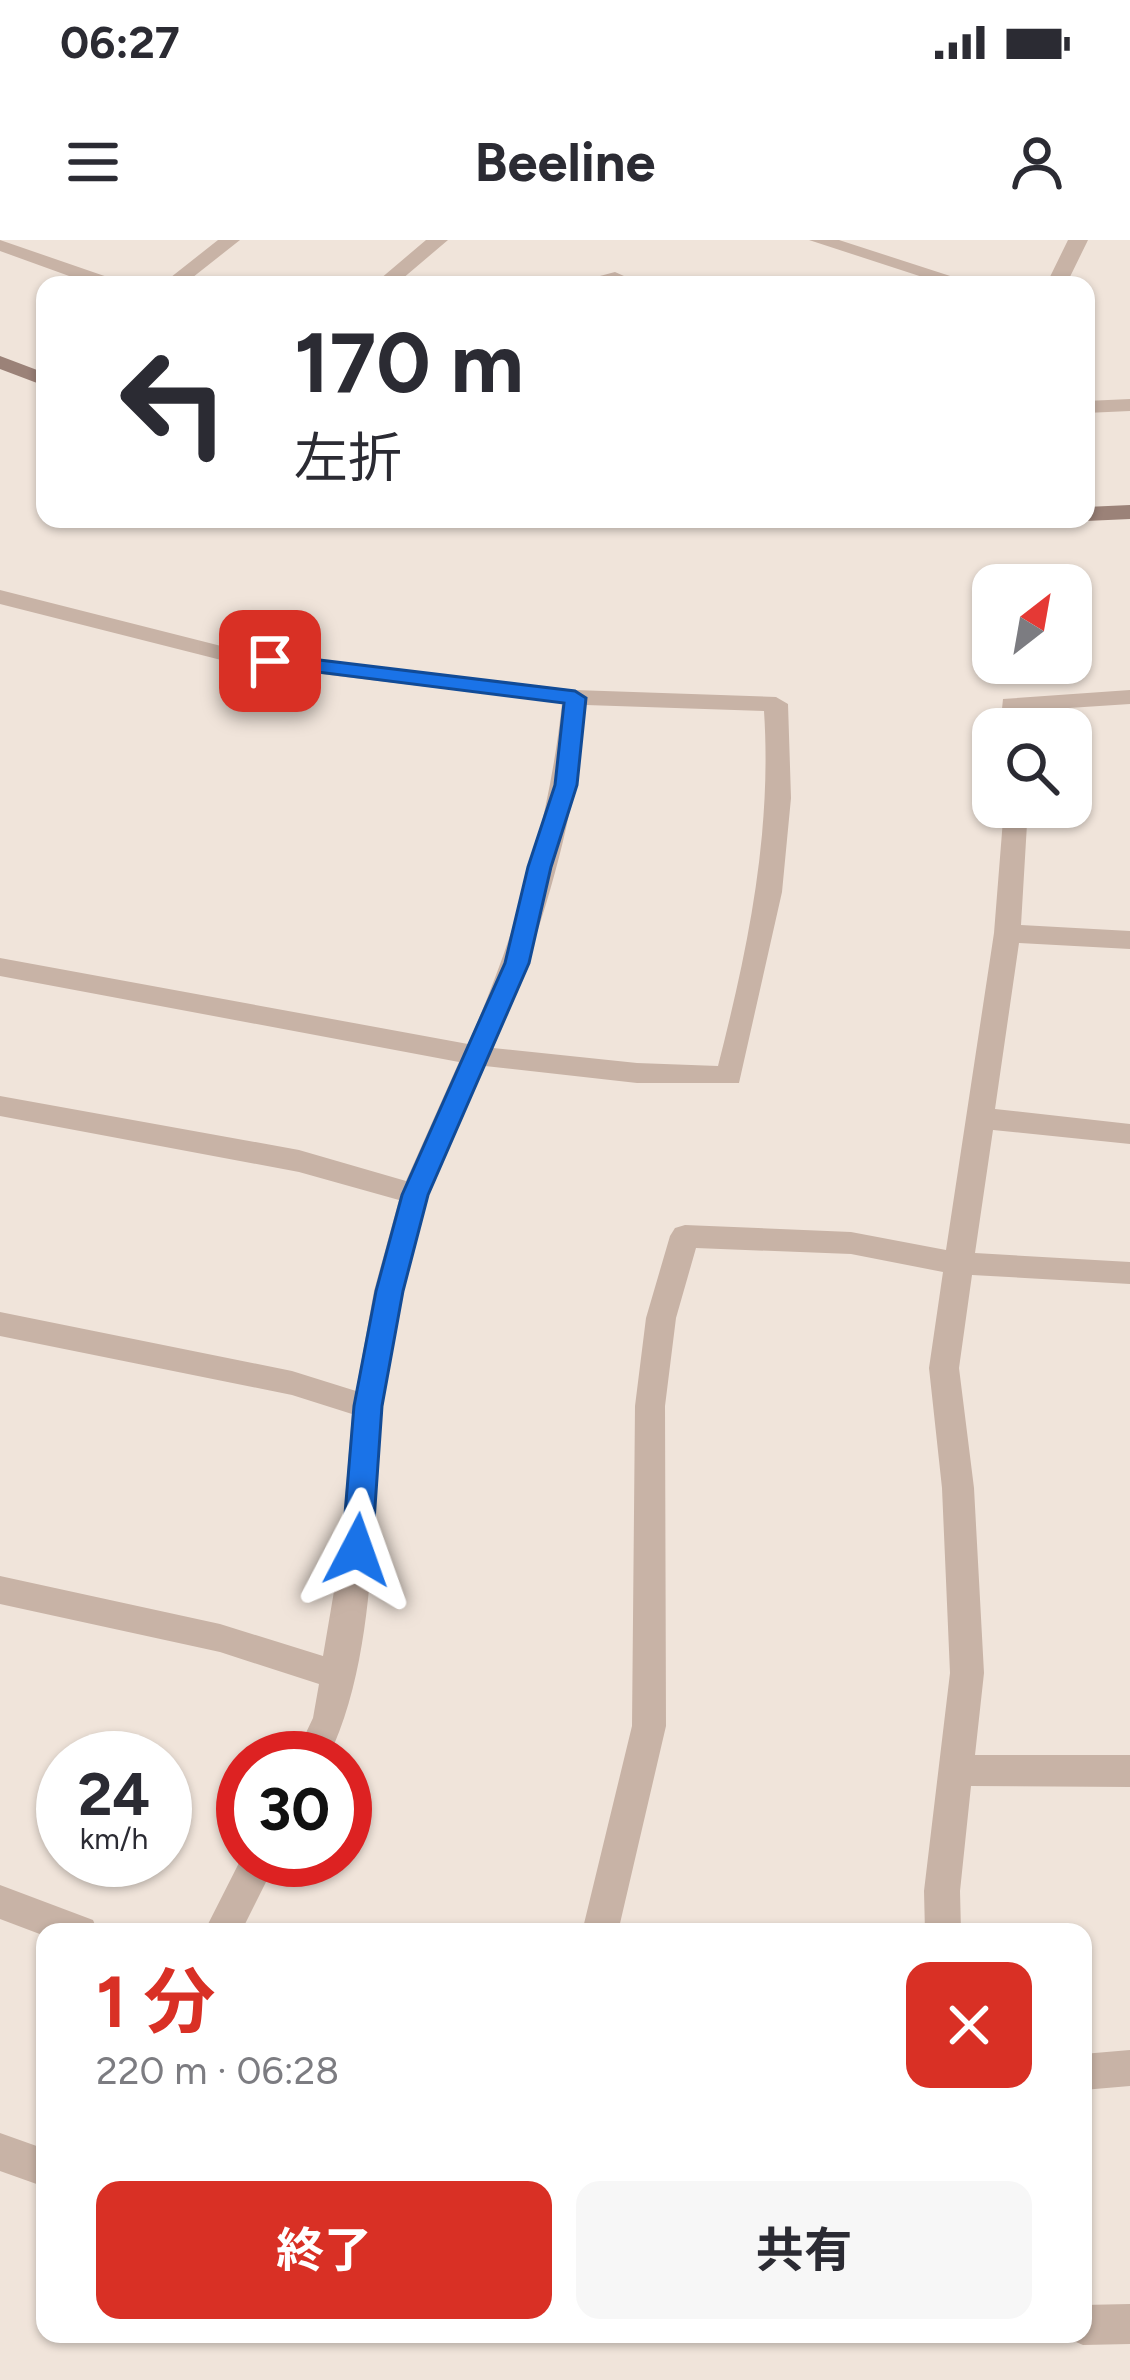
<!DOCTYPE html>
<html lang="ja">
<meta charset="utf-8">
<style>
:root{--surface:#fff;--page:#f7f7f7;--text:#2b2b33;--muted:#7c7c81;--accent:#d93025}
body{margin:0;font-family:Figtree,"Noto Sans JP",sans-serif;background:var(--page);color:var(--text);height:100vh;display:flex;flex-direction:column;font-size:45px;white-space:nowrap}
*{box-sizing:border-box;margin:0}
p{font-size:39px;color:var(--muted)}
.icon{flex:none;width:66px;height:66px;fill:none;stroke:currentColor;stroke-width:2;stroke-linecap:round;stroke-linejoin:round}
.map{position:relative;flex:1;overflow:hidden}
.drawer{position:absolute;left:36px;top:1683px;width:1056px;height:420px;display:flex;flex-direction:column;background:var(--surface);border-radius:24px;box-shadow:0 3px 9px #0004}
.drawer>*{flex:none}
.hud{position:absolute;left:36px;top:36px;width:1059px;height:252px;border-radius:24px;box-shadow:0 3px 9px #0004;background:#fff;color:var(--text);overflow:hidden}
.needle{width:78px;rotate:31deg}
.fabs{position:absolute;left:972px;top:324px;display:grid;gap:24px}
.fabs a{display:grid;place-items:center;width:120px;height:120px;border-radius:24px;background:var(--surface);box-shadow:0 3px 9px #0004;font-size:60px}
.speed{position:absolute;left:36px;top:1491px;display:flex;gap:24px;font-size:60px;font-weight:700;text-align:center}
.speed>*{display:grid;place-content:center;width:156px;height:156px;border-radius:50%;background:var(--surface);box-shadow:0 3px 9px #0004;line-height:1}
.speed small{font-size:30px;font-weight:400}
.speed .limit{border:18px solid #d22;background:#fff;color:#111}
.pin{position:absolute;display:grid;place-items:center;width:102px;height:102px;color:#fff;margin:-51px;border-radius:24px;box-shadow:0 6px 18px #0006}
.me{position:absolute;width:132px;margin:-66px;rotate:4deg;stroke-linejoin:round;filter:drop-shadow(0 0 9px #0008)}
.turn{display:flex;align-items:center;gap:42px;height:252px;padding:0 60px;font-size:54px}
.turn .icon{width:156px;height:156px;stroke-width:2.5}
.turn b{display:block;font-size:84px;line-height:102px}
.round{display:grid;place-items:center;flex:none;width:126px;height:126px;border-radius:24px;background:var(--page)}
.headline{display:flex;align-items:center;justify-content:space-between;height:204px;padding:0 60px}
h1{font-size:72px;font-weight:700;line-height:90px;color:var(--accent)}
.primary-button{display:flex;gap:24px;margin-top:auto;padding:24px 60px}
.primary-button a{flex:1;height:138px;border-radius:24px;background:var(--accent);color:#fff;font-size:48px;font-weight:700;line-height:138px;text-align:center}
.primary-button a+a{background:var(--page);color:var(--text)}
.status{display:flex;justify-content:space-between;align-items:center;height:84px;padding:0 60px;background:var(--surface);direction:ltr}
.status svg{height:33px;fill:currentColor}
header{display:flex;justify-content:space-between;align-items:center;height:156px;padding:0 60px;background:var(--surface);font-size:54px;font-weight:700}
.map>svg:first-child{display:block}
</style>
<div class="status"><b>06:27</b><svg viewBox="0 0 49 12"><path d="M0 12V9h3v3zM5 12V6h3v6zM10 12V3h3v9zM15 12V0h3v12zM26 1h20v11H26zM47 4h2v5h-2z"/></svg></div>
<header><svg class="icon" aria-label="menu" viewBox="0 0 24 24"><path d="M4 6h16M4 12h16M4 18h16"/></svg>Beeline<svg class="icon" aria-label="person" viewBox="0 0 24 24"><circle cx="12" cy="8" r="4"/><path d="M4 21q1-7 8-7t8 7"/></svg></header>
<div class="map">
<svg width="1130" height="2140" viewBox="0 0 1130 2140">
<rect width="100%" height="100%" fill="#f0e4da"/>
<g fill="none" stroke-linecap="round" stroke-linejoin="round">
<path fill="#c8b3a6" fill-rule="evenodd" d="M0 0 119 41 122 45H94L0 11Z
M218 0H240L183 45H161Z
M426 0H448L395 45H373Z
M809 0H839L978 45H947Z
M1068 0H1088L1066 45H1046Z
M615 32 644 45H578L581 41Z
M1130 159V171L1086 173V161Z
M0 350 237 410 575 450 776 457 788 464 791 558 782 652 739 843H637L485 826C467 868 446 909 430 952 406 1019 392 1096 383 1167 370 1280 378 1414 328 1518H294L313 1478 319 1444 220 1412 0 1364V1336L220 1384 323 1416 341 1310 352 1174 292 1155 0 1096V1072L292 1131 356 1151 374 1051 399 960 299 932 0 876V856L299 910 406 941 459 822 0 736V718L468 804C515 698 550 578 562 463L237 424 0 364ZM586 465 764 471C772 593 748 708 718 826L637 823 493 808C540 700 575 582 586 465Z
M1130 450V464L1023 471 1024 489H1000L1003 459Z
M1004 567H1028L1021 685 1130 691V709L1019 703 995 869 1130 884V904L993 890 975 1013 1130 1022V1044L972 1035 959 1128 974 1248 984 1433 975 1515H1130V1547L971 1546 960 1651 961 1692H925L924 1651 950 1433 942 1248 929 1128 943 1032 851 1014 696 1008 676 1078 665 1166 666 1486 618 1692H582L632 1486 635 1166 646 1078 670 996 675 988 685 985 851 992 946 1010 994 693Z
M243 1615V1620H277L241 1692H204Z
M0 1645 93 1680 98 1692H45V1696L0 1679Z
M1130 1810V1846L1083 1850V1814Z
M0 1893 45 1909V1947L0 1931Z
M1130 2064V2104L1083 2105 1069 2099 1067 2094H1083V2065Z"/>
<path fill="#9b8278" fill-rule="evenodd" d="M0 116 45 133V146L0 129Z
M1130 265V279L1086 281 1080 279H1086V267Z
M831 279H903C887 290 847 290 831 279Z"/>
</g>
<path fill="#1a73e8" stroke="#114b97" stroke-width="3" d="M270 414 575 451 586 458 577 545 551 627 529 723 428 955 403 1051 382 1166 372 1310 367 1319 357 1322 347 1319 342 1310 354 1166 376 1051 402 955 505 723 528 627 555 545 564 463 262 425V416Z"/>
</svg>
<div class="fabs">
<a><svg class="needle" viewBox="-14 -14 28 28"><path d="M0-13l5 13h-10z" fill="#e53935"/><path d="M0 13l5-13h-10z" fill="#7c7c81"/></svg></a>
<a><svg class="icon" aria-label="search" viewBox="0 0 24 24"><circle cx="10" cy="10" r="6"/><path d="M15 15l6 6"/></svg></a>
</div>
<div class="speed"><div>24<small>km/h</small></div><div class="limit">30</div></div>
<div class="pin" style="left:270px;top:421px;background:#d93025"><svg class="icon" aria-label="arrive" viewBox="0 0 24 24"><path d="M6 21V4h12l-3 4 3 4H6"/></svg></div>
<svg class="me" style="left:357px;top:1310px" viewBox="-20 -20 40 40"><path d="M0-17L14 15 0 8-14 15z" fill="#1a73e8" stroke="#fff" stroke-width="4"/></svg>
<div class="hud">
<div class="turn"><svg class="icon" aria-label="left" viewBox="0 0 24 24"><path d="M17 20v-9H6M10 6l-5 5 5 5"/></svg><div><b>170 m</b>左折</div></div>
</div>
<section class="drawer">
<div class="headline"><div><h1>1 分</h1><p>220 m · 06:28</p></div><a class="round" style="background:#d93025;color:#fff"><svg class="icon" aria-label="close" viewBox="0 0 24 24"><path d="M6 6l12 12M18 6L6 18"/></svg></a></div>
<div class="primary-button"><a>終了</a><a>共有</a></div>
</section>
</div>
